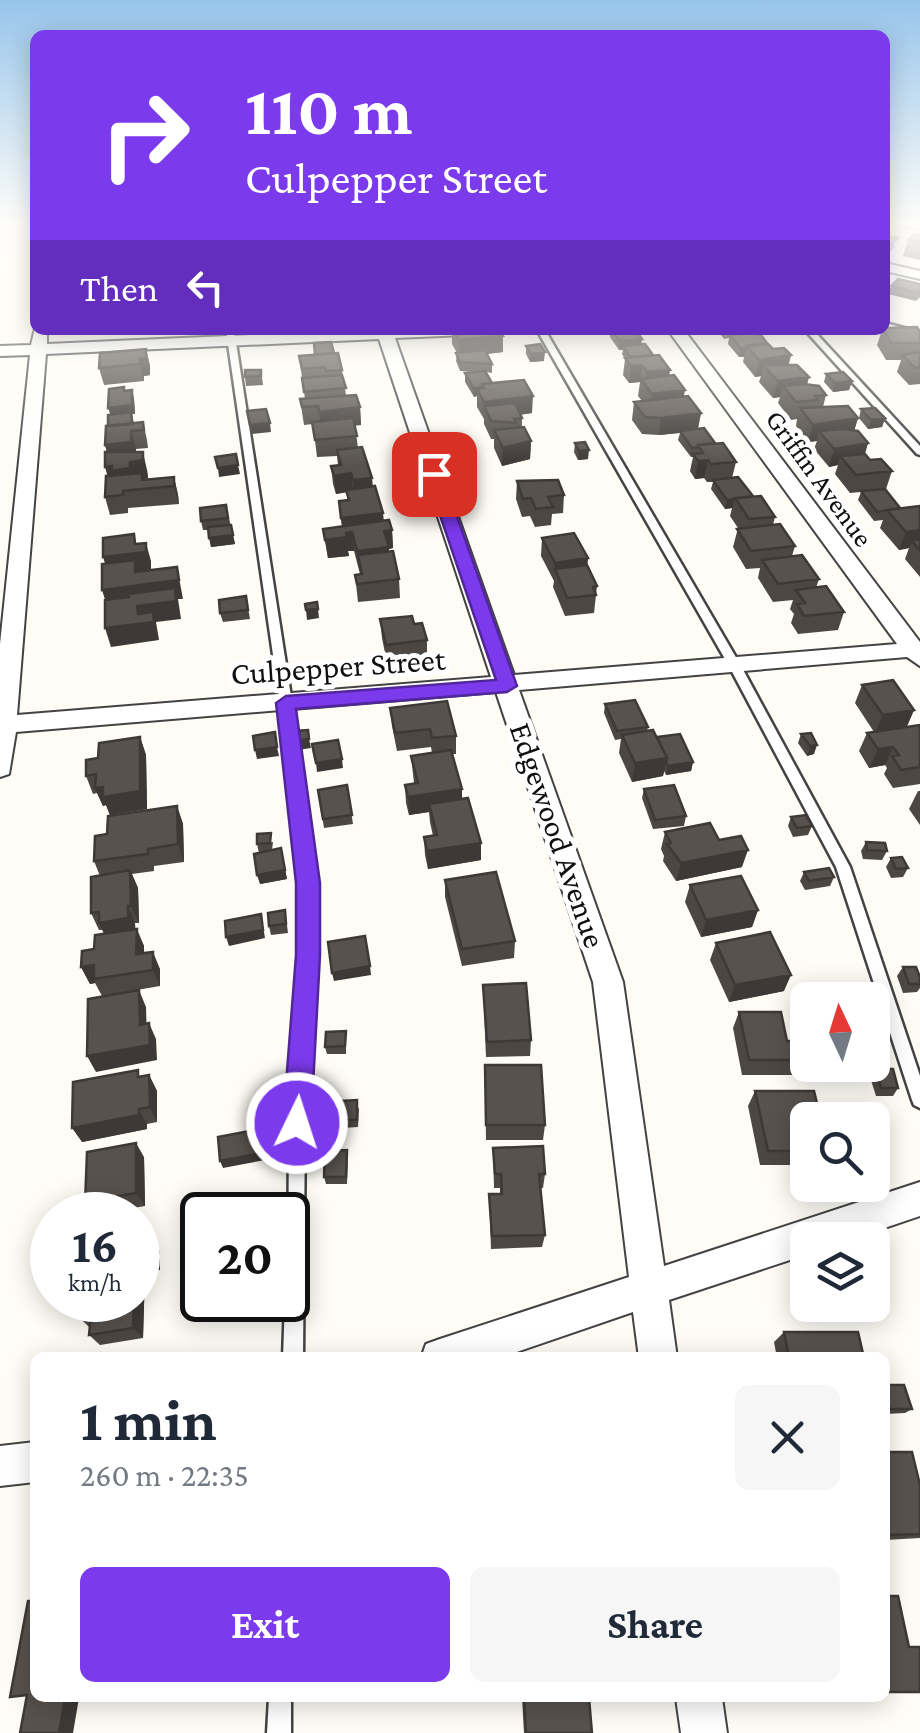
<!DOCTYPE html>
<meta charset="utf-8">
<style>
:root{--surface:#fff;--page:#f6f6f7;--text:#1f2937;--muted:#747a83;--accent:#7c3aed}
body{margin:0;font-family:"Crimson Pro",serif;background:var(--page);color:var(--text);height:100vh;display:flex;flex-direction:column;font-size:38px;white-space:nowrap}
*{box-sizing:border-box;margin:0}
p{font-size:32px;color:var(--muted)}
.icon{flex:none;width:55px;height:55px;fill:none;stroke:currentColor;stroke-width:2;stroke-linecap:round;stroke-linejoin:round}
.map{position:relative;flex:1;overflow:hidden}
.panel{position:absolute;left:30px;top:1352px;width:860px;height:350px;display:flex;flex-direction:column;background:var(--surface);border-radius:15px;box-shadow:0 5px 25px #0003}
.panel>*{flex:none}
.top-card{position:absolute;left:30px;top:30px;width:860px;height:305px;border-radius:15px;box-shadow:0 5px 25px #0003;background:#7c3aed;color:#fff;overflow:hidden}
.needle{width:65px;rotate:356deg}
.buttons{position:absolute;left:790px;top:982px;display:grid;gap:20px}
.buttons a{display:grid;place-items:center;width:100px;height:100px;border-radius:15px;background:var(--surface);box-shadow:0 5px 25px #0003;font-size:50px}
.speed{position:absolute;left:30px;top:1192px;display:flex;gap:20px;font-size:50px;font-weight:700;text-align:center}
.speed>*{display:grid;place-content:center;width:130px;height:130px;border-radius:50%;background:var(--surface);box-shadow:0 5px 25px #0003;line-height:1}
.speed small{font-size:25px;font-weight:400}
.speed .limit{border:5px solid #111;border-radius:15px;background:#fff;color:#111}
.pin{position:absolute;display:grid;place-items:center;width:85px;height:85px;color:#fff;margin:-42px;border-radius:20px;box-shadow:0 5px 15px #0006}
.me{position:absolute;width:110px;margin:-55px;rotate:4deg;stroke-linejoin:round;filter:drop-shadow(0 0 8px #0008)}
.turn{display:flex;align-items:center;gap:35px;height:210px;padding:0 50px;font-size:45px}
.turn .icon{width:130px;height:130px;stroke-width:2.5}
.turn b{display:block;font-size:70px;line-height:85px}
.then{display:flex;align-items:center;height:95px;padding:0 50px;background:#0003;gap:20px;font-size:38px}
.round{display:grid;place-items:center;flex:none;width:105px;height:105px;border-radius:15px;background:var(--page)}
.overview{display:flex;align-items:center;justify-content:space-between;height:170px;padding:0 50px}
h1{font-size:60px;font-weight:700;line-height:75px}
.action{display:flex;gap:20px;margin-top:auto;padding:20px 50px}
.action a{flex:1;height:115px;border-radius:15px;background:var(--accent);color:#fff;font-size:40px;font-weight:700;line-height:115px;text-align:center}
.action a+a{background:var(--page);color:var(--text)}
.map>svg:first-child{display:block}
</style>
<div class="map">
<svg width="920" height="1733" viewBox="0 0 920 1733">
<rect width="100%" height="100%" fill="#fefcf5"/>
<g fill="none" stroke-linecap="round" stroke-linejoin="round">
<defs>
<path id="service" d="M901 224 920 225V229L902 225Z
M885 323 920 332V336L885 327Z
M226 330H234L292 703 315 883V955L305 1123 303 1358H283L285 1300H288L289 1123 301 955V883L280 703Z
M537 330H545L741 666 850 867 920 1076V1108L914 1105 912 1100 836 867 729 666Z
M805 330H813L920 446V455L917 454Z
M269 1698H291V1733H267Z"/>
<path id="minor" d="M885 263 920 271V279L885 271Z
M35 328 47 330V344L361 330H474L466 335 395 338 514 675 897 644 668 330H684L920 642V666L907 657 519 690 623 982 664 1266 920 1182V1216L849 1240H808V1254L669 1300 677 1358H639L633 1312 499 1358H421L426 1344 440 1339 629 1277 593 982 496 692 16 732 9 774 0 777V644L30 355 0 356V346L31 345ZM379 339 491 677 17 715 46 354Z
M35 1442V1482L0 1486V1446Z
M676 1698H722L727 1733H681Z"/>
</defs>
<use href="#service" stroke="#434343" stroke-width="5"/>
<use href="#minor" stroke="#434343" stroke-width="4"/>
<use href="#service" fill="#fff" fill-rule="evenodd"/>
<use href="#minor" fill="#fff" fill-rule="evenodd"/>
</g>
<path fill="#4c4743" d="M920 235V260L903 256 908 240Z
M885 236 895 246 889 253 885 252Z
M920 284V297L916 301 888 294 891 286Z
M452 330H500L503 336V352L487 354 492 364V373L486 372 492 383 532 413 520 415 522 418V427L531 441 530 459 502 466 494 448V439H491L484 424V419L477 407V396L474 397 465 382V373L475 372 460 371 456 361 457 353 452 344Z
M610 330H635L642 344 670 370 669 376 684 397 701 413 698 429 736 462 732 478 775 517 773 525 795 546 792 556 819 579 816 588 844 612 838 630 798 634 791 623 794 614 790 609 793 600 773 602 758 578 760 568 746 569 733 547 738 528 730 516 732 508 725 509 711 489 713 482H707L704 478 695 479 690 471 693 457H691L678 440 680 433 659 435 642 434 632 420 634 402 642 401 638 396 640 382 629 383 623 375 625 359 622 354 623 350H619L610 337Z
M717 330H745V334L773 349 791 355 788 365 809 377 807 384 826 395 823 407 858 418 854 430 868 443 865 454 870 460 892 471 886 489 900 508 920 506V577L905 559 909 548 899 550 880 528 883 520 874 521 858 500 861 492 850 493 835 474 838 465 829 467 814 449 817 441 808 442 796 426 797 419 791 420 778 403 780 397 773 398 759 382 761 376 755 377 743 362 744 357H739L728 344 729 338 724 339Z
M882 330 920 332V384L909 385 897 372 901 360H886L877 345Z
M526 346 544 361 530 362 526 354Z
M146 349 150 366V375L144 376V381L104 385 99 368Z
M334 353 342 370 346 395 360 407 361 425H355L358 448 384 521 392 530 393 548 389 549V552L399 579 400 598 358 602 355 575 360 574 354 551H348L349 556 328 558 323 529 342 526 339 501 347 500V492L336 494 333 484 331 466 338 465 337 456 317 457 313 424 304 425 300 399H305L299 356Z
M261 370 263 385 246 386 245 377Z
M826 374 852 381 849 390 833 392 824 382Z
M124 387 125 391 132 390 134 399 135 414H132L134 423 143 422 147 440 148 448 136 449V452L147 470 148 478 144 479 174 477 178 495 179 504 128 508V513L110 515 105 497 108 476 107 452 105 445 110 414Z
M861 409 885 418 882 427 868 429 859 418Z
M575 443 588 459 578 460 574 452Z
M517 481 564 495 563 513 552 514 551 525 535 527 530 516 522 517 516 499Z
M226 505 235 544 211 547 209 530H203L201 521Z
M542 538 588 558 587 566 597 586 594 613 565 616 553 587 554 581 541 556Z
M246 596 250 619 223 622 220 613Z
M380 619 427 640V658L387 663 382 638Z
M862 685 914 710 906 727 920 725V784L893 788 884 774 887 768 885 765 869 768 859 751 867 733 874 732 855 703Z
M605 704 648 727 647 731 693 762 691 771 666 775 664 771 663 776 632 782 619 753 621 739 615 740 604 713Z
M390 708 456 736V754H452L462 789V799L481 860 428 869 425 855 424 837 433 836 430 822 429 812 409 815 406 803 405 785 414 783 411 756 432 753 431 747 397 751 392 726Z
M811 733 814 754 807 756 798 743 801 734Z
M140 737 146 755 147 809 110 815 106 805 103 806 97 793 93 794 86 776 98 758Z
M347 785 353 824 324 828 318 790Z
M644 789 686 816 684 826 653 829 642 798Z
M918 791H920V825L909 809Z
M177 806 183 824 184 862 154 866V871L132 874 138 888 139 923H135V929L144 946V953L160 969V986L102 996 95 983 90 984 81 967 104 934 103 930H99L91 913 100 876 94 861 107 834Z
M791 817 812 826 808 835 793 837 788 826Z
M665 832 719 840 742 867 676 881 663 861 664 856 661 849Z
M273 842 272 850 281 848 287 879 260 884 259 853 257 844Z
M866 842 887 851 882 860 863 859 861 851Z
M891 858 908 868 903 877 891 878 886 867Z
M804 872 834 877 830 886 805 890 800 881Z
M445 880 515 941 514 958 462 966 445 897Z
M690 885 758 910 752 927 701 937 685 902Z
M285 910 288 933 271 935 269 926Z
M716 943 784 991 729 1002 710 960Z
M903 967 920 977V988L917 992 903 993 897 976Z
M483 985 531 1040 530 1056 486 1057Z
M739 1012 787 1041 806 1060 797 1075H742L733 1028Z
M346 1031V1054H327L325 1047Z
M485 1065 545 1125 543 1140H486Z
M876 1069 898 1088 893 1096H876L870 1077Z
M149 1075 157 1091V1122L147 1124V1129L82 1142 142 1077Z
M755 1091 808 1120V1165H760L748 1106Z
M359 1108 358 1127 342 1128 340 1120Z
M493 1148 545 1174 543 1188H541L545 1235 542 1247 491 1249 489 1194H500V1188H494Z
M347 1150 348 1157 347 1184H326L324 1177Z
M144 1157 145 1206 92 1215 85 1204Z
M138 1241 160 1251V1270L145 1272 143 1338 100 1345 89 1335 90 1328 79 1317 138 1300Z
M784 1332 864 1358H777L774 1342Z
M885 1385 912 1409 905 1413 885 1414Z
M885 1452 920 1485V1538L885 1540Z
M522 1698H589L592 1733H524Z"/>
<path fill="#3e3937" d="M503 336V352L459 357V340Z
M642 339 641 348 623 346V350H619L620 341Z
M746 348 744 357H739L741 349Z
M146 349 150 366V375L144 376V381L139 359Z
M545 352 544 361 530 362 531 354Z
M791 355 787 372 763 365 761 376 755 377 759 360Z
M654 357 653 366 642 367 640 382 629 383 631 366Z
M670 370 667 387 645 384 647 372Z
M809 377 804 394 783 386 780 397 773 398 778 381Z
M852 381 849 390 833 392 835 383Z
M482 386V395L477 389V396L474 397V389Z
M132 390 134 399 135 414H132L135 436 134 431H131L136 449V460L110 463 105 445 111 416 108 408Z
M685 390 682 407 649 411 652 394Z
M533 396 532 413 490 418 484 406V419V402Z
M360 407 361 425 321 430 319 412Z
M701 413 697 431 659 435 661 418Z
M858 418 853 435 819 431 817 441 808 442 813 425Z
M885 418 882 427 868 429 871 420Z
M270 423 271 432 252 434 250 425Z
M531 441 530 459 502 466 503 448Z
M868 443 862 461 840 456 838 465 829 467 834 449Z
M589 450 588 459 578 460 579 451Z
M143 452 147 470 148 478 144 479 146 488 110 485 105 467 130 462Z
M708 460 704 478 695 479 698 461Z
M238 465 240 474 219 477 218 468Z
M351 473 353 491 336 494 334 476Z
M174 477 178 495 179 504 174 486Z
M372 478 374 496 355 498 353 480Z
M735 499 732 508 725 509 727 500Z
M383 513 385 531 392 530 393 548 389 549 390 565 358 555 359 569 357 551 352 535 354 551H348L349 556 328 558 325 540 343 536 341 518Z
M920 530V547L912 541 909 548 899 550 906 532Z
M134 534 139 553 146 543 151 561V570L177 567 183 599H178L181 619 156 622 159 640 111 647 105 628 108 609 102 590 109 576 103 557 135 544Z
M233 535 235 544 211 547 209 538Z
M588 558 586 576 555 569 553 581 555 563Z
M318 609 319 618 307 620 306 610Z
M914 710 906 729 875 733 883 715Z
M140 737 146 755 147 809 110 815 106 805 103 806 95 788Z
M309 739 311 748 298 750 296 741Z
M817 745 814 754 807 756 810 746Z
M277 747 279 756 257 759 255 750Z
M893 747 885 765 869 768 878 749Z
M667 758 663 776 632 782 635 763Z
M342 759 343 768 317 772 316 763Z
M693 762 691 771 666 775 668 766Z
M462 789V807L429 804V812L409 815 408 797Z
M177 806 183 824 184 862 178 844Z
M481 843V860L428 869 427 851Z
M748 850 742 867 676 881 681 863Z
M130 870 138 888 139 923 131 906Z
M285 870 287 879 260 884 257 875Z
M128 906 135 923 136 935 107 940 99 923Z
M758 910 752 927 701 937 706 920Z
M261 914 265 938 229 946 226 937Z
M137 929 144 946V971L136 954Z
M153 952 160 969V986L153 970Z
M94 965V979L95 983 90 984 81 967Z
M370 966 371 975 334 981 332 973Z
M791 975 784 991 729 1002 735 985Z
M139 990 146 1007 147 1041 140 1025Z
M149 1023 156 1039 157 1060 96 1072 87 1056Z
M149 1075 157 1091V1122L150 1107Z
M139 1109 147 1124V1129L82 1142 72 1128Z
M260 1129 263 1136 265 1160 223 1168 220 1161Z
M136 1143 144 1157 145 1206 136 1193Z
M118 1196 127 1209V1215H117Z
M152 1239 160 1251V1270L151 1258Z
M138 1262 145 1272 143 1338 133 1328 134 1300H138Z
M65 1698H79L73 1733H59Z"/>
<path fill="#58524e" stroke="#3e3937" stroke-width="2.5" d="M914 234 920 235V243L908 240Z
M885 236 898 238 891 245 885 243Z
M898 279 920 284V292L919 293 891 286Z
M917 327 920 332V343H891L884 330 885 328Z
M454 330H500L503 336 459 340Z
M612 330H635L642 339 620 341Z
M750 333 761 335 767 343 747 346 746 348 741 349 730 335Z
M331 342 334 353 315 355 314 343Z
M540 344 545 352 531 354 526 346Z
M645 344 653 355 630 357 623 346Z
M768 344 773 349 784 348 791 355 759 360 747 346Z
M146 349V358L139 359 140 364 99 368 100 353Z
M485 350 492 364 460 362 456 353Z
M920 352V367L915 368 902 355Z
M338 353 342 370 326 371 325 367 302 369 299 356Z
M659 355 670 370 647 372 642 365 631 366 625 358Z
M763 365H797L809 377 778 381Z
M245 370H261V376L245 377Z
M485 371 492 383 482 384 483 386 474 389 465 373Z
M843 372 852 381 835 383 826 374Z
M342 375 346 388 304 392 302 378Z
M674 375 685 390 652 394 641 379Z
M524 380 533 396 484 402 477 389 484 388 482 384Z
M804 384 819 386 826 395 815 396 818 400 796 402 783 386Z
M124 387V391L132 390V405L108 408 109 389Z
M356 395 360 407 319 412 318 406 302 407 300 399Z
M688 396 701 413 661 418 645 417 634 402Z
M515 403 522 418 514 419 516 423 491 421 484 406Z
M848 406 858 418 813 425 800 408Z
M875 408 885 418 871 420 861 409Z
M266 409 270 423 250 425 247 411Z
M131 412 132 424 108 426V415Z
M353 418 357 436 315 440 312 422Z
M143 422 144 430 131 431V442L105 445 106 426Z
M524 427 531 441 503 448 494 430Z
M704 428 715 443 698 445 699 447 692 448 680 431Z
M843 429 858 431 868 443 834 449 819 431Z
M585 442 589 450 579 451 575 443Z
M723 443 736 462 711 464 708 460 698 461 693 454 703 453 698 445Z
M362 447 372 478 353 480 351 473 334 476 331 466 341 465 337 450Z
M105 452H143V460L130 462V468L111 471 112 466 105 467Z
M236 454 238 465 218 468 215 457Z
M865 454 870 460 881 459 892 471 856 475 840 456Z
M142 473V480L174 477V486L123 491V495L105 497 106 476Z
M738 477 753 496 727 500 713 480Z
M558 480 564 495 548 497 553 507 536 509 531 498 523 499 517 481Z
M375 486 383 513 341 518 339 501 349 500 346 490Z
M885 489 900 508 877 512 861 491Z
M761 496 775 517 749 519 735 498Z
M226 505 228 518 201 521 200 508Z
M920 506V530L906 532 887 510Z
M389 520 392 530 384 531 389 547 357 551 352 532 346 533 347 537 325 540 323 529Z
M780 524 795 546 751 551 737 529Z
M231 525 233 535 209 538 208 527Z
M574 533 588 558 555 563 542 538Z
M134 534 135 544 146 543V552L103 557V538Z
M920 539V550L912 541Z
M393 551 399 579 357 584 355 575 362 574 358 555Z
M802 555 819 579 778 584 762 560Z
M135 560V572L177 567 179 580 102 590V564Z
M587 565 597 586 593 587 596 595 567 598 555 569Z
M826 586 844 612 804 616 797 604 805 603 796 590Z
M175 588 176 601 137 606 138 614 153 612 154 622 105 628V600L129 597 128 594Z
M246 596 248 610 220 613 219 600Z
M317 602 318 609 306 610 305 604Z
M412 616 414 624 422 623 427 640 386 645 380 619Z
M893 680 914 710 883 715 862 685Z
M635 700 648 727 617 731 605 704Z
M447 701 456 736 432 738 430 729 395 733 390 708Z
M920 725V767L901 770 892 756 899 755 893 747 878 749 867 733Z
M308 730 309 739 296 741 295 731Z
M653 730 667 758 635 763 622 735Z
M275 732 277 747 255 750 253 736Z
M811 733 817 745 810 746 801 734Z
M680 734 693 762 668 766 666 762 667 758 657 737Z
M140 737V791L103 797V787L95 788 96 774 86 776V760L98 758 99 743Z
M338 740 342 759 316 763 312 744Z
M451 750 462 789 408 797 405 785 418 783 411 756Z
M347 785 352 815 323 819 318 790Z
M674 785 686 816 655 820 644 789Z
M468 798 481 843 427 851 424 837 437 835 429 804Z
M177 806 178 844 148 849V854L94 861 95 836 107 834 108 816Z
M806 815 812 826 797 828 791 817Z
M710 823 719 840 741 836 748 850 681 863 667 844 671 843 665 832Z
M271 833 270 843 257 844V834Z
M866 842 885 843 887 851 867 850Z
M281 848 285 870 257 875 254 854Z
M902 857 908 868 896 869 891 858Z
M829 868 834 877 809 881 804 872Z
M130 870 131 906H128V918L99 923V912L91 913V877Z
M496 872 515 941 462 949 445 880Z
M741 876 758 910 706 920 690 885Z
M285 910 286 924 269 926 268 913Z
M261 914 263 930 226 937 225 921Z
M137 929 136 954 153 952V970L94 979V965L81 967 82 951 94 949 95 935Z
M770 932 791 975 735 985 716 943Z
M365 936 370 966 332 973 328 942Z
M903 967H916L920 977V984H909Z
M526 983 531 1040 487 1042 483 985Z
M139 990 140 1025 149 1023 150 1045 87 1056 88 999Z
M739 1012H781L787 1041H801L806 1060H749Z
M346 1031 345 1046 325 1047 326 1032Z
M485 1065H541L545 1125H486Z
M876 1069H893L898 1088H881Z
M138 1070V1077L149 1075 150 1107 139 1109V1115L72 1128 73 1082Z
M755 1091H814L821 1120H808V1151H768Z
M357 1100V1120H340L341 1101Z
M260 1129 262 1153 220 1161 218 1137Z
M136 1143V1193L118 1196 117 1215H92L93 1203 85 1204 87 1152Z
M543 1146 545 1174H539L545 1235 492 1236 489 1194H502L501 1174H495L493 1148Z
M347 1150 346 1177H324L325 1151Z
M268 1206V1215H235V1210Z
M152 1239 151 1258 138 1260V1241Z
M80 1300H134L133 1328 89 1335 91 1316 79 1317Z
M784 1332H858L864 1358H789Z
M885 1385H904L912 1409H890L887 1396H885Z
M885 1452H912L920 1485V1534L885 1535Z
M885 1596H898L909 1647H920V1692H885Z
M28 1601H35V1698H65L59 1733H20L27 1695 10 1697Z
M524 1698H589L592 1733H526Z"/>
<linearGradient id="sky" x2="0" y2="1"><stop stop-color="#97c4eb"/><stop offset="0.48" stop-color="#fffefa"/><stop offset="1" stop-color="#fffefa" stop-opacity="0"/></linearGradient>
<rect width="920" height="466" fill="url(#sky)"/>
<path fill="#7c3aed" stroke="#51269a" stroke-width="2.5" d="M434 470 442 474 517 686 507 692 296 709 320 883V955L311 1123 307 1132 297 1136 287 1132 283 1123 296 955V883L276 703 286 696 496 680 426 474Z"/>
<g text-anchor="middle" stroke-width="10" stroke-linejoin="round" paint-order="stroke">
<g font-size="28" fill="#101010" stroke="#fff">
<text transform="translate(820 478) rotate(54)" y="10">Griffin Avenue</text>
</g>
<g font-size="32" fill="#101010" stroke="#fff">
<text transform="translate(338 666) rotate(-4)" y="11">Culpepper Street</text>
<text transform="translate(558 835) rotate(71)" y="11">Edgewood Avenue</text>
</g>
</g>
</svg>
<div class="buttons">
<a><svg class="needle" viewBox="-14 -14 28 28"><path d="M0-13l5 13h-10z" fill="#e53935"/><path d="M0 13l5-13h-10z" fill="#747a83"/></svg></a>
<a><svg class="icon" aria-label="search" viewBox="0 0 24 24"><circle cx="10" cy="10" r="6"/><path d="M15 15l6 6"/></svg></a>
<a><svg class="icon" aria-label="layers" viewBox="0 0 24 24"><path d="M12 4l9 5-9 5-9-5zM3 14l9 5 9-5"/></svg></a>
</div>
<div class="speed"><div>16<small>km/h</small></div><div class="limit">20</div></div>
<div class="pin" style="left:434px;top:474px;background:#d93025"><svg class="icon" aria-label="arrive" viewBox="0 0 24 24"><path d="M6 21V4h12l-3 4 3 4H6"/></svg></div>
<svg class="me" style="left:297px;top:1123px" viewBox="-20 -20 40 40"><circle r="17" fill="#7c3aed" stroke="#fff" stroke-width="3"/><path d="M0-11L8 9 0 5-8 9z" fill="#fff"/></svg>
<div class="top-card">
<div class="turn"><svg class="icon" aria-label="right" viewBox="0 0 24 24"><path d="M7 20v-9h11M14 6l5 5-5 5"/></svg><div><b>110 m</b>Culpepper Street</div></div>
<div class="then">Then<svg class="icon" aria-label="left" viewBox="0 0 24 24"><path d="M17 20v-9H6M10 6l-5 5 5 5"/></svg></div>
</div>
<section class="panel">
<div class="overview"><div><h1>1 min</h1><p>260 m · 22:35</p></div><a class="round"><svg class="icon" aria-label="close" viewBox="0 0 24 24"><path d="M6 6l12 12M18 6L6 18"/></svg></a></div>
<div class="action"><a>Exit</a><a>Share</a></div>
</section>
</div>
